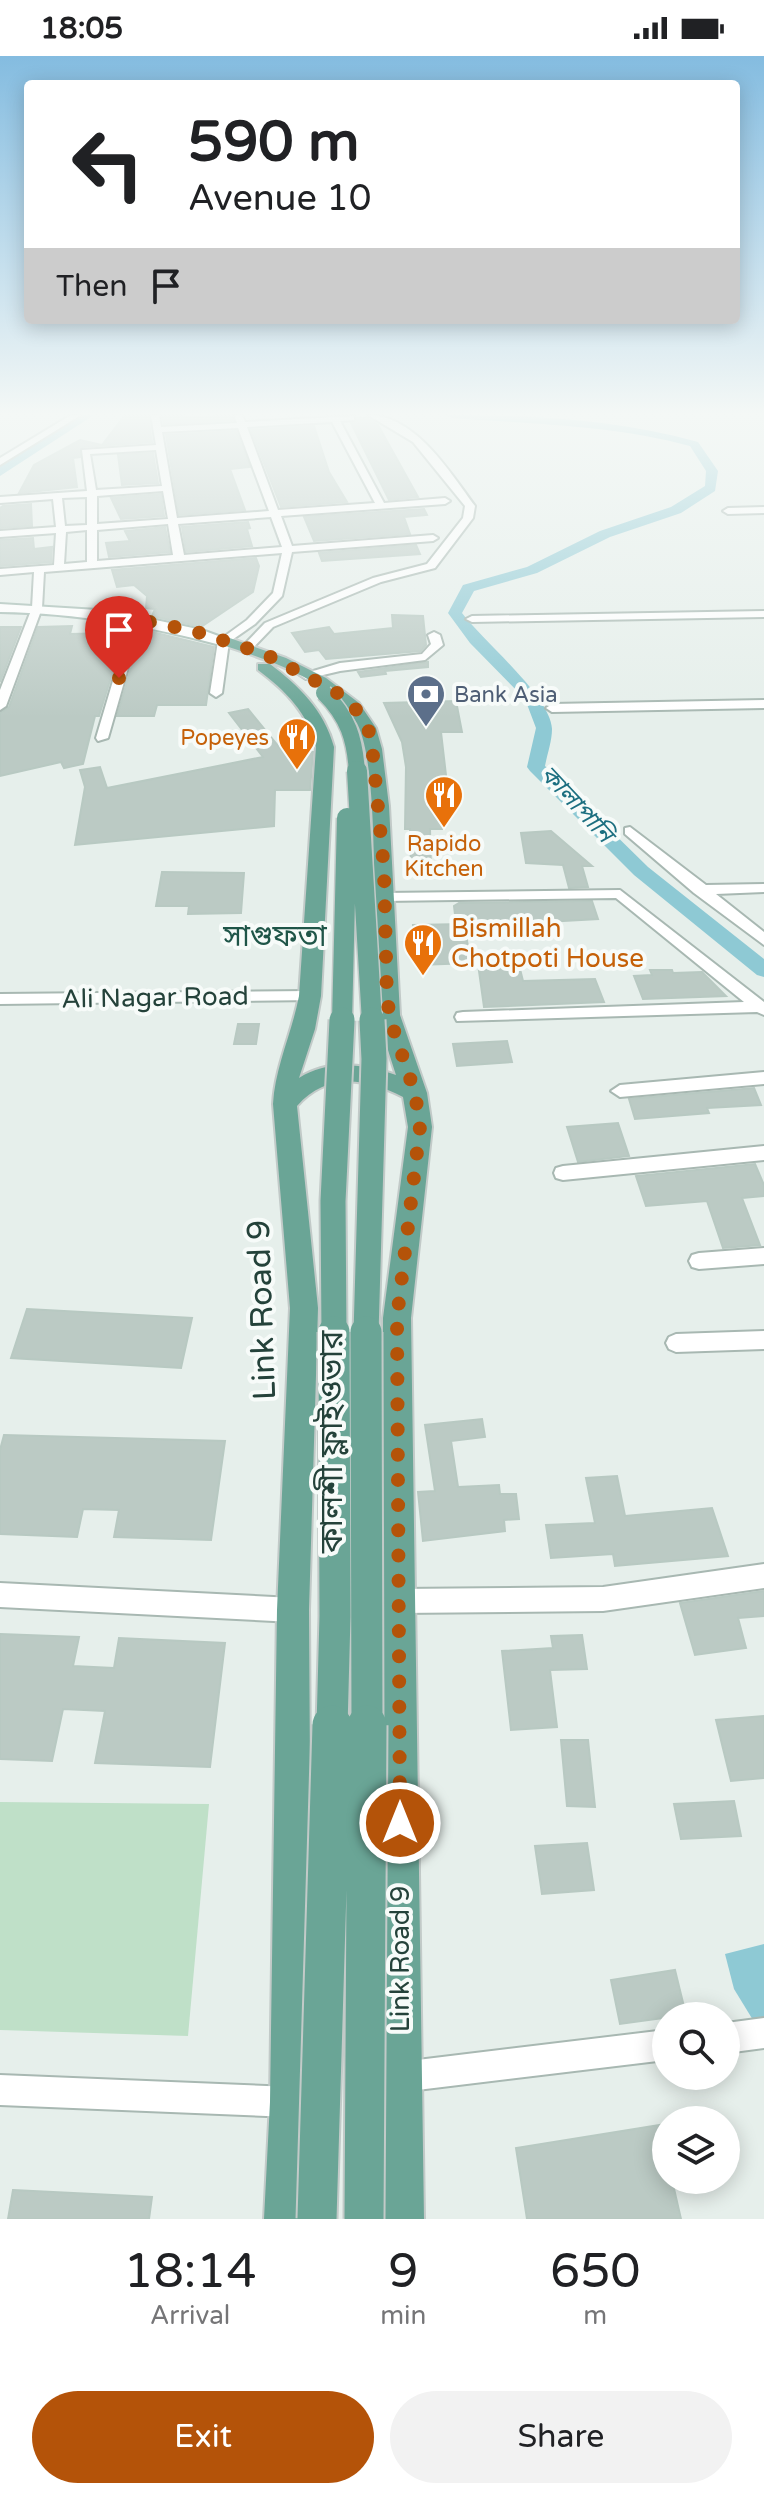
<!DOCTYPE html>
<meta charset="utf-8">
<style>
:root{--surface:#fff;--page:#f2f2f2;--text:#202124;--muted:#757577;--accent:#b45309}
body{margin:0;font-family:"Varela Round","Noto Sans Bengali",sans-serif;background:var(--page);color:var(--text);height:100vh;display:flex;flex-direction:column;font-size:30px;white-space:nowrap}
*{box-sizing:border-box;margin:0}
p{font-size:26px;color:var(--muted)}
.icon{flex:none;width:44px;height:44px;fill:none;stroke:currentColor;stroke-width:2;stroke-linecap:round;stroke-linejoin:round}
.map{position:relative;height:2163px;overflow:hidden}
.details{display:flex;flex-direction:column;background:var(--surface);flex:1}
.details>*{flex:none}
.guide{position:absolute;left:24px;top:24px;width:716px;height:244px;border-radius:8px;box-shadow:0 4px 20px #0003;background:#fff;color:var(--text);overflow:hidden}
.buttons{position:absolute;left:652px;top:1946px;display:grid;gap:16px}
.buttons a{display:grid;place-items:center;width:88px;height:88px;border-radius:50%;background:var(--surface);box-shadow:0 4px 20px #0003;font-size:40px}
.pin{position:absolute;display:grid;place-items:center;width:68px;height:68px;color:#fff;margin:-82px -34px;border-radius:50% 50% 50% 0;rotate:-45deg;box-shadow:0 0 8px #0007}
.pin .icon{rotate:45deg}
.me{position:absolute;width:88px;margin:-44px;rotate:0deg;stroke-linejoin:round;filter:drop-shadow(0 0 6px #0008)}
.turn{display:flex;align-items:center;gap:28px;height:168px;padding:0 32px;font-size:36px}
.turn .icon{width:104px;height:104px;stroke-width:2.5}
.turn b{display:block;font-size:56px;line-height:68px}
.then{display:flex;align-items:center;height:76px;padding:0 32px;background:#0003;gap:16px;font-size:30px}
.eta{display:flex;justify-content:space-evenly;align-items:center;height:136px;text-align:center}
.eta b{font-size:48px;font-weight:600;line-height:56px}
.primary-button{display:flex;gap:16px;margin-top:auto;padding:16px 32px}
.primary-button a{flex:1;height:92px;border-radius:48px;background:var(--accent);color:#fff;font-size:32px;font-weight:600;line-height:92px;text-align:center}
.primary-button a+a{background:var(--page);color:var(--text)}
.status{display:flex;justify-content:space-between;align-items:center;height:56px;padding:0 40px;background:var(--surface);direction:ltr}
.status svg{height:22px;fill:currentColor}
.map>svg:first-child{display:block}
</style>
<div class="status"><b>18:05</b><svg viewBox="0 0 49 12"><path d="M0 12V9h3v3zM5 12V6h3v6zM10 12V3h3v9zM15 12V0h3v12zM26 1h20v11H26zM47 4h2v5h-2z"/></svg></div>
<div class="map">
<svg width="764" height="2163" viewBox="0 0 764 2163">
<rect width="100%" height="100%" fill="#e6efeb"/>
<path fill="#bfe0c8" d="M0 1746 209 1748 188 1980 0 1974Z"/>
<path fill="#8ec9d4" d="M764 1888V1982L734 1933 725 1898Z"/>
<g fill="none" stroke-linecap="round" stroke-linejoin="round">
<path fill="#8ec9d4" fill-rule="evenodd" d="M81 359H94L0 420V411Z
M447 359C530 359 617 363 698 386L718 415 715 435 681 457 610 481 537 517 474 535 462 557C484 586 551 641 552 673 552 685 547 699 545 710L648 811 764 903V921L757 919 634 819 530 715 527 711 536 672 525 643 470 587 448 557 463 529 527 511 600 475 671 451 705 430 706 415 690 390C614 369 531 368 452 362Z"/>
</g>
<path fill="#bbcac4" stroke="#b8c9c2" stroke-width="2" d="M125 359H148L152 386 82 391 80 401 73 402 77 431 19 437 34 409 80 384 102 389Z
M162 359H184V362L231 359 233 364 164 368Z
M357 362H367L378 369 418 441 389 444 351 367 356 366Z
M314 370 329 416 347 446 281 451 251 374Z
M236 375 250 411 230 413 245 454 179 459 166 379Z
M153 397 158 427 122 429 118 399Z
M161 438 164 460 121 463 111 442Z
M31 448 32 470 0 472V452L3 450Z
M424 453 427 459 404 461 410 478 314 485 304 461Z
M248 466 250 472 247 473 252 490 186 496 182 471Z
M165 471 170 496 109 501 106 487 130 485 125 475Z
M33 482 34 493 52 491 51 506 0 510V484Z
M416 489 420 498 322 505 319 497Z
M256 502 259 510 253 536 201 571 152 560 155 553 146 552 147 540 134 529 117 531 112 514Z
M392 559 423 560 426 589 421 595 326 603 319 594 305 596 292 577 329 571 334 578 393 572Z
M72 570 70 578 111 577 107 592H120L99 660H95L83 708 64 712 61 706 0 720V657L9 651 38 571Z
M0 571H21L0 626Z
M148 575 214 591 206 649H157L154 660H117L137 592H142Z
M428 606V611L385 615 386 618 361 621 358 616Z
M456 645 462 676H441L450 754H442V773H430L431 815 411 814 410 773H405L406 711 402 686 384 647Z
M248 653 283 696H313L310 734H275L274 770 75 789 85 731 80 714 100 711 107 732 263 701 229 657Z
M551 775 592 810H582L588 831 569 832 563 809 526 807 521 777Z
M162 816 244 817 241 857 188 858 189 850H156Z
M592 845 598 863 563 865 456 867 454 850 459 847Z
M464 868 471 907 418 909 413 869Z
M518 905 523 925 595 923 604 946 484 951 478 908Z
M650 914H672L673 917 702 916 726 940 643 943 634 920 652 919Z
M238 968H259L256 988H234Z
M507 985 512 1006 457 1010 453 988Z
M754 1032 761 1049 707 1052 709 1057 635 1063 629 1043Z
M618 1067 629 1100 578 1106 567 1071Z
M755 1108 764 1129V1140L742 1142 760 1189 723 1192 707 1145 646 1150 636 1120Z
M27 1253 192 1262 181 1312 11 1302Z
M482 1363 485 1381 451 1385 458 1431 499 1429 500 1438H516L519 1463 504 1464 505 1475 423 1485 418 1436 435 1435 425 1369Z
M4 1379 225 1385 211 1484 114 1481 119 1454 83 1453 77 1481 0 1478V1394Z
M617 1420 625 1460 712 1452 728 1500 615 1510 613 1498 551 1502 546 1469 595 1467 586 1422Z
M764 1535V1560L738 1562 746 1592 695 1599 680 1547Z
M0 1578 79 1581 73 1610 114 1612 119 1582 225 1587 210 1711 95 1707 105 1655 63 1653 52 1705 0 1703Z
M582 1579 587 1613 550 1614 557 1671 511 1674 502 1595 553 1592 551 1580Z
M764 1660V1722L731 1725 716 1664Z
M561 1684H588L595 1751 567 1750Z
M734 1745 741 1780 681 1783 674 1748Z
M587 1787 594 1834 542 1838 535 1790Z
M675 1914 686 1959 620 1968 611 1924Z
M660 2069 666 2096V2124H672L681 2163H527L516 2092Z
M13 2134 152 2141 149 2163H8Z"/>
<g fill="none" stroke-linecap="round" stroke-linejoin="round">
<defs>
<path id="minor" d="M71 359H81L0 409V402Z
M151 359H159L161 371 237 367 234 359H242L245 366 354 360V364L340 365 384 447 445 442 450 445 445 448 281 460 292 490 433 479 438 482 433 485 292 496 282 540 255 568 229 586 222 637 216 641 210 637 218 585 247 564 273 537 282 497 44 516 42 552 6 650 0 654V634L32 552 34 516 0 519V513L54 509 56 477 0 481V475L56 471 53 443 0 447V441L87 435 82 394 156 389ZM332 366 375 447 278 454 247 371ZM238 372 269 455 177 462 162 376ZM156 394 162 430 96 434 90 398ZM163 435 168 463 97 468V440ZM87 441V469L65 470 62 442ZM271 461 282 491 184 499 178 468ZM168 468 173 499 97 505V474ZM87 474V506L64 508 66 476Z
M368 359C415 359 450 416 475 450L473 462 435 512 381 526 273 571 251 594H243V590L265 567 373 522 427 508 463 462 465 450 413 386Z
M764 451V457L728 458 723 455 728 452Z
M764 555V561L472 566 466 563 472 560Z
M132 561 142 563 108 682 98 685 96 682Z
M434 576 440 579 443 589 425 604 340 615 306 623 300 619 340 607 422 598 431 588 428 579Z
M764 644V652L552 656 546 652 552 648Z
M630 771 706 829 764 828V836L716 838 764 876V889L694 837 625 778V772Z
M620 834 764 946V959L757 956 457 965 455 961 457 957 463 956 744 946 616 842 384 845 377 841 384 837Z
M310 935 316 936 318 940 316 944 0 948V938Z
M764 1016V1028L620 1041 611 1035 620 1029Z
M764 1090V1104L563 1124 556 1122 554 1117 556 1112 563 1110Z
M764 1192V1208L699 1213 692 1211 689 1205 692 1199 699 1197Z
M764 1275V1293L676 1296 669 1293 666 1287 669 1281 676 1278Z
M764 1508V1532L603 1555 399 1557 390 1553 387 1545 390 1537 399 1533 603 1531Z
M0 1527 293 1542 302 1545 305 1554 302 1563 293 1566 0 1551Z
M764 1962V1992L726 1997V1967Z
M666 1974V2004L401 2036 390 2032 386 2021 390 2010 401 2006Z
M0 2019 291 2031 302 2035 306 2046 302 2057 291 2061 0 2049Z"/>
<path id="secondary" d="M0 548 114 555 202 574 232 585 224 590C149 570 78 557 0 556Z"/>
<path id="primary" d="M224 580 286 602 326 622 359 647 376 672 382 693 389 750 400 959 427 1037 432 1071 411 1262 424 2163H380L383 1262 408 1071 403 1041C365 1022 327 1016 297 1050L318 1252 309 1554 312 2046 308 2163H264L270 2046 277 1554 290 1252 273 1048C275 1011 292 977 299 940L316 691C308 657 286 635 258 614V608H270C299 630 324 654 334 691L321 940 315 973 299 1022C328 1003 365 1008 396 1019 388 994 379 969 376 943 371 885 382 704 355 664 326 622 266 603 219 588V582Z"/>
</defs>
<use href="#minor" stroke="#a8b8b2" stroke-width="4"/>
<use href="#secondary" stroke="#a4bbb3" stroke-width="4"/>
<use href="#primary" stroke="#c2cac8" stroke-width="4"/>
<use href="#minor" fill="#fff" fill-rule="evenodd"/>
<use href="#secondary" fill="#fff" fill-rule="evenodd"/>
<use href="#primary" fill="#6aa596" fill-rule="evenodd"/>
<defs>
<path id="primary-bridge-far4" d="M324 637C348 661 355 683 357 717"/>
<path id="primary-bridge-far3" d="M357 715 372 966
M342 966 347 762"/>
<path id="primary-bridge-far2" d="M334 1278 333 1145 342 964
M366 1278 374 1003 372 964"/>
<path id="primary-bridge-far1" d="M366 1276 367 1671
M332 1671 335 1560 334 1276"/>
<path id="primary-bridge" d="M317 2163 332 1669
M364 2163 367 1669"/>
</defs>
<use href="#primary-bridge-far4" stroke="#c2cac8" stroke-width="19" stroke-linecap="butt"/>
<use href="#primary-bridge-far3" stroke="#c2cac8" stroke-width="23" stroke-linecap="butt"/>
<use href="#primary-bridge-far2" stroke="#c2cac8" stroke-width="29" stroke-linecap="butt"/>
<use href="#primary-bridge-far1" stroke="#c2cac8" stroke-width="35" stroke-linecap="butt"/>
<use href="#primary-bridge" stroke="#c2cac8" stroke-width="43" stroke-linecap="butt"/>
<use href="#primary-bridge-far4" stroke="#6aa596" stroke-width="16"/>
<use href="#primary-bridge-far3" stroke="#6aa596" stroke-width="20"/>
<use href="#primary-bridge-far2" stroke="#6aa596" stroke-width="25"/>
<use href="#primary-bridge-far1" stroke="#6aa596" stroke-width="31"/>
<use href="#primary-bridge" stroke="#6aa596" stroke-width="39"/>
</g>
<linearGradient id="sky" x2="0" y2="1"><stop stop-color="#84bce0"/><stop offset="0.54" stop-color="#f4f8f6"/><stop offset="1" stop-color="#f4f8f6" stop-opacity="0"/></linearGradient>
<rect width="764" height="662" fill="url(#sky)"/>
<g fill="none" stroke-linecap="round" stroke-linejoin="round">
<path stroke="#b45309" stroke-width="14" stroke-dasharray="0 25.2" d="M119 622 136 563 194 575 265 598 336 636 355 652 371 679 384 813 387 944 392 969 415 1037 420 1071 397 1262 400 1767"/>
</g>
<defs>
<symbol id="bank-pin" viewBox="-11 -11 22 30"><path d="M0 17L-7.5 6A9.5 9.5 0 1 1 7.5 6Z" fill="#5c6f8a" stroke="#f7fbf9"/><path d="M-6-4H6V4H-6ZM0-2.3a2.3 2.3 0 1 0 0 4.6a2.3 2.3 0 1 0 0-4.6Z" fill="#fff"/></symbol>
<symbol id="restaurant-pin" viewBox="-11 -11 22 30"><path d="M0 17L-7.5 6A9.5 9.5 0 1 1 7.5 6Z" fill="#e8710a" stroke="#f7fbf9"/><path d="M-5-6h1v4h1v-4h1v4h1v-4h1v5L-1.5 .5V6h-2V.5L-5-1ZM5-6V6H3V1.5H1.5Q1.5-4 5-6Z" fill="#fff"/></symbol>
</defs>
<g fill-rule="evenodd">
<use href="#bank-pin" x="404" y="616" width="44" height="60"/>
<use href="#restaurant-pin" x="275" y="659" width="44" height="60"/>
<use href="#restaurant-pin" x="422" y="717" width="44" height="60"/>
<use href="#restaurant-pin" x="401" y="865" width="44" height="60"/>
</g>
<g text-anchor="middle" stroke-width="8" stroke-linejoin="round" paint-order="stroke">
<g font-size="22" fill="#4e5e75" stroke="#f7fbf9" text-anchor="start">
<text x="454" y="646">Bank Asia</text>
</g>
<g font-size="22" fill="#c56008" stroke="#f7fbf9" text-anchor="end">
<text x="269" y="689">Popeyes</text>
<text x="444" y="795" text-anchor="middle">Rapido<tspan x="444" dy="25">Kitchen</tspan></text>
</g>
<g font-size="24" font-style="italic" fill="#1c6f80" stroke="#f7fbf9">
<text transform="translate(577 748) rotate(47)" y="8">কালাপানি</text>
</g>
<g font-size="26" fill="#c56008" stroke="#f7fbf9" text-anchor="start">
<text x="451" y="881">Bismillah<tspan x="451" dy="30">Chotpoti House</tspan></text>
</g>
<g font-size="26" fill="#24423a" stroke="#f7fbf9">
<text transform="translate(155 941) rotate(-1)" y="9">Ali Nagar Road</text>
<text transform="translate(400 1903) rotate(-90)" y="9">Link Road 9</text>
</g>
<g font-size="30" fill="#1f5548" stroke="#f7fbf9">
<text x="275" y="890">সাগুফতা</text>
</g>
<g font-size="32" fill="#24423a" stroke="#f7fbf9">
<text transform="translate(261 1254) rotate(-92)" y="11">Link Road 9</text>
<text transform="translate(331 1386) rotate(-90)" y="11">কালশী ফ্লাইওভার</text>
</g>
</g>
</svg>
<div class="buttons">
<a><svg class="icon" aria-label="search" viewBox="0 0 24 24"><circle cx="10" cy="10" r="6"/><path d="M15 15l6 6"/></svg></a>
<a><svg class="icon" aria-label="layers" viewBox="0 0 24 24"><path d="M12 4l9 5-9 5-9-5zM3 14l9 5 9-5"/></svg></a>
</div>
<div class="pin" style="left:119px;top:622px;background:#d93025"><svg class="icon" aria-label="arrive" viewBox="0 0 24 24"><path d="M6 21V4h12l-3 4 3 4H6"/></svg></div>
<svg class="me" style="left:400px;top:1767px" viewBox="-20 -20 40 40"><circle r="17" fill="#b45309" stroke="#fff" stroke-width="3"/><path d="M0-11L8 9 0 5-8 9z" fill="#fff"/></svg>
<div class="guide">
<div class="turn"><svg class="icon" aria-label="left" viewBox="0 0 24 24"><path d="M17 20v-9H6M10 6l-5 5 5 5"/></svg><div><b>590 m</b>Avenue 10</div></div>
<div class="then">Then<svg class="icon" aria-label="arrive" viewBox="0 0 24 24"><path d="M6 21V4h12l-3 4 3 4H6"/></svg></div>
</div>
</div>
<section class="details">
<div class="eta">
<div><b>18:14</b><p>Arrival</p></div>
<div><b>9</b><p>min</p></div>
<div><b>650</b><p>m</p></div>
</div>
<div class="primary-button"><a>Exit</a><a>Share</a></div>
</section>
